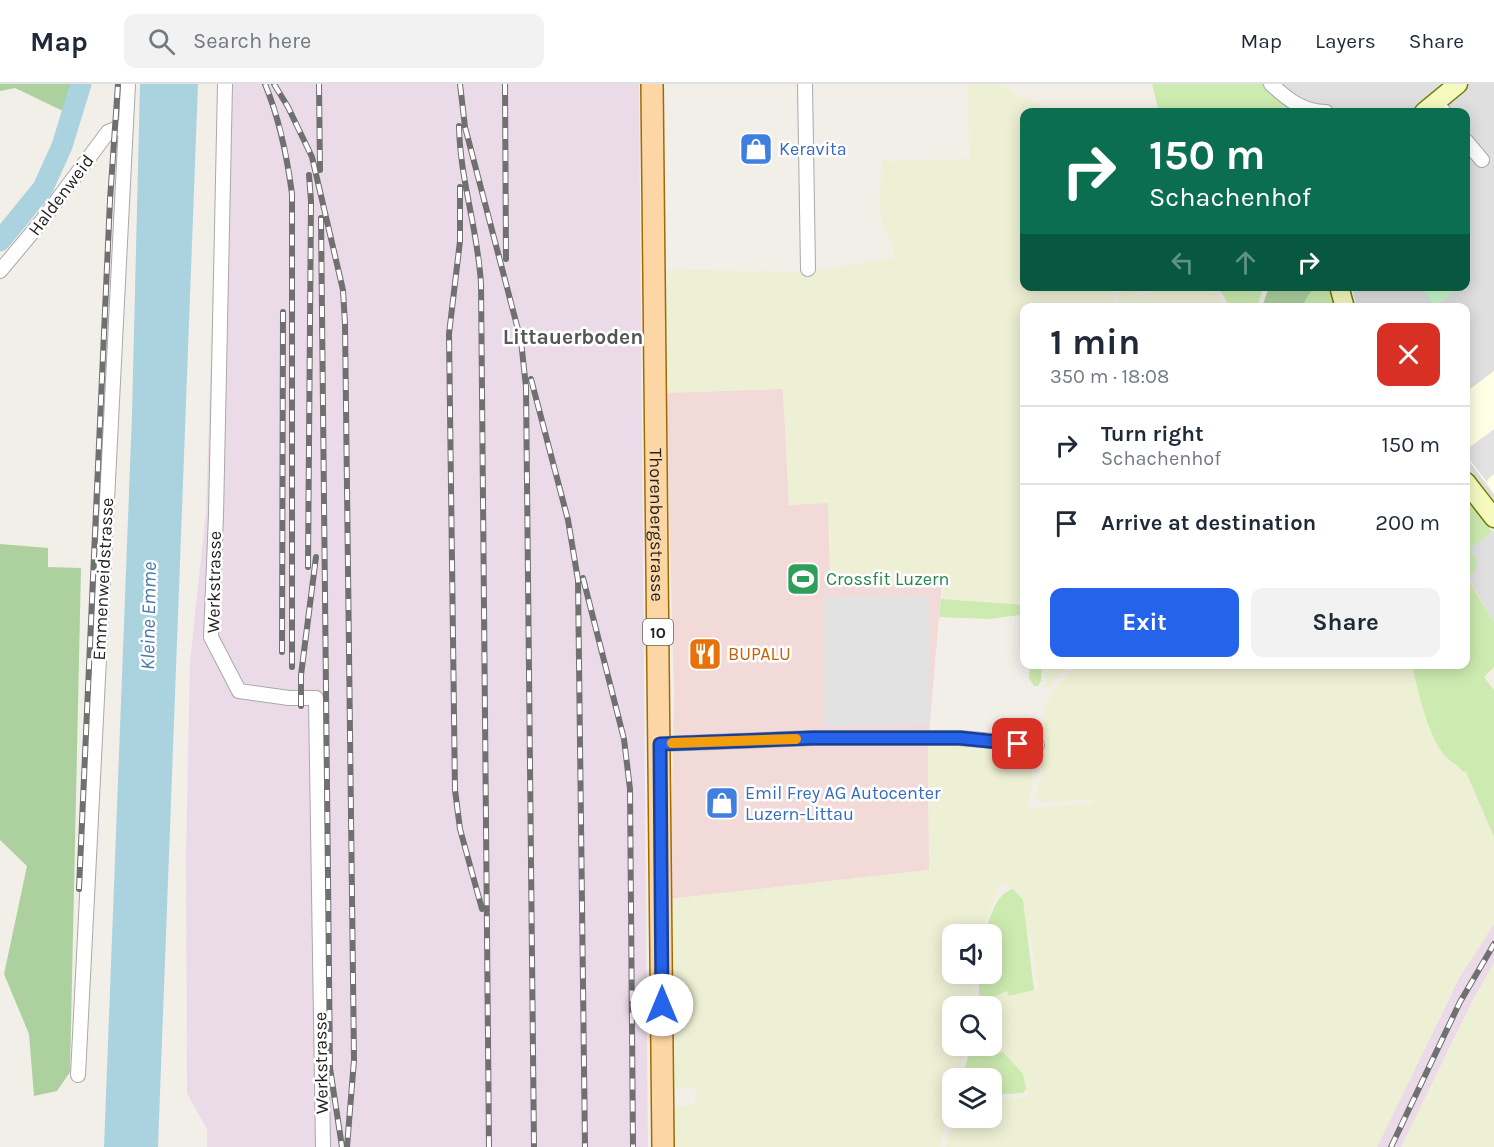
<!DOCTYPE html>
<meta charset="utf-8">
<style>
:root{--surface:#fff;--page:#f2f2f3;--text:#1f2937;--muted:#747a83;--line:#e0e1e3;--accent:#2563eb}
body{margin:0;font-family:Karla,sans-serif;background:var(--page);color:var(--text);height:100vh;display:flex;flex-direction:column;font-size:22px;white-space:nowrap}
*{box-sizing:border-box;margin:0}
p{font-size:20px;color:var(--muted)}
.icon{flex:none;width:33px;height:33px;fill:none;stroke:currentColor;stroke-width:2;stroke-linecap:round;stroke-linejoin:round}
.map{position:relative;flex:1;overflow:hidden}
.details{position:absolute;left:1020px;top:219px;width:450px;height:366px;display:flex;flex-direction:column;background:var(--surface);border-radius:12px;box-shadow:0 3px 15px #0003}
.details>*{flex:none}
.banner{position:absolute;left:1020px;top:24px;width:450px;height:183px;border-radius:12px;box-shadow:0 3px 15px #0003;background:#0b6e4f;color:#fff;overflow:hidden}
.tools{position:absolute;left:942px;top:840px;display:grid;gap:12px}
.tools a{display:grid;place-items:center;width:60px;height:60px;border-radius:12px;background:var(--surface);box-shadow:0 3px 15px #0003;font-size:30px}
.pin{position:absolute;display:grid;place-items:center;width:51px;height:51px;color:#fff;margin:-26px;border-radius:12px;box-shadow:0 3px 9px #0006}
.me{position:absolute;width:66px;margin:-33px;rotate:0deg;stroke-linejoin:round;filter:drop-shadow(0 0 4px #0008)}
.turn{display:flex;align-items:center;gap:21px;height:126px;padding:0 30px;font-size:27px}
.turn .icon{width:78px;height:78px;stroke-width:2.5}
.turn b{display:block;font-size:42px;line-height:51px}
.lanes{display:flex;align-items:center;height:57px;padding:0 30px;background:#0003;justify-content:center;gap:30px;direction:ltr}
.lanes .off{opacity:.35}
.round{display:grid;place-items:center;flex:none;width:63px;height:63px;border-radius:12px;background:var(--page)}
.head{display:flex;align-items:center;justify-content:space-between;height:102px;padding:0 30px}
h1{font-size:36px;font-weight:700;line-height:45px}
.cta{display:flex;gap:12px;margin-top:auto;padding:12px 30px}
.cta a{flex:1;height:69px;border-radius:12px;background:var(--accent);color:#fff;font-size:24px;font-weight:700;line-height:69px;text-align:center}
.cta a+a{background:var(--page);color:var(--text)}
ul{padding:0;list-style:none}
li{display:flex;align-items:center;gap:18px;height:78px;padding:0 30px;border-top:2px solid var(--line)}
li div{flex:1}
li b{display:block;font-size:22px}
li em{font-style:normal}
header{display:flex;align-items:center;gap:36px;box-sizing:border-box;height:84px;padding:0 30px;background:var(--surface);border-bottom:2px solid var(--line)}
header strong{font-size:28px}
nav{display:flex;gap:33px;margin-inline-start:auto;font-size:21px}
.search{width:420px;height:54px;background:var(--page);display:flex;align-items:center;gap:15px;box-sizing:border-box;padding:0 21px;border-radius:12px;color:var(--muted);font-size:22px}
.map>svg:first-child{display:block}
</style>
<header>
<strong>Map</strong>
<div class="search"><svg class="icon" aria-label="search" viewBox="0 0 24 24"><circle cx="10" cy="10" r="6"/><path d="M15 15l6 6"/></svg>Search here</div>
<nav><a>Map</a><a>Layers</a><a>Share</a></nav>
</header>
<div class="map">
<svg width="1494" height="1063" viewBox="0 0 1494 1063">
<rect width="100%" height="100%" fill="#f2efe9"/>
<path fill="#e0dfdf" d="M1266 0H1494V417L1466 381V224L1357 223 1352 203 1466 202V28H1295L1294 24Z
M1494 446V538L1466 490 1475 487 1469 465Z"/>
<path fill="#f2dad9" d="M783 304 789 421 828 418 942 499 928 659 929 786 670 815 674 609 666 309Z"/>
<path fill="#ebdbe8" d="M220 0H639L648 1063H207V1045L187 1009 186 772 190 577 206 428Z
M1494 840V879L1471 920 1401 1063H1377L1459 894Z"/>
<path fill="#ffffe5" d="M1494 287V410L1466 373V308Z"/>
<path fill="#eef0d5" d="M968 0H999L1050 26 1051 28H1024V202L1115 203 1113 223 1024 224V521L941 515 942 499 830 502 828 419 789 421 783 305 666 309 665 185 804 188 895 173 880 130 881 77 969 75Z
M1168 202 1212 203 1223 223H1118L1119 209 1135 204 1137 214 1149 212 1148 207Z
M1047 581H1070L1046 606 1045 605Z
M1078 581H1412L1429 640 1438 660 1453 678 1458 681 1463 688 1466 687 1494 753V840L1459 894 1377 1063H946L952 1032V1034H992V1015L1028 1014 1022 990 1003 968 990 971 979 962H992V922H983L992 920 990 914 1008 907 1009 912 1038 904 1031 850H1027L1023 816 1013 805 1001 799 980 850H952V890H975L974 921V922H952V962H966L957 994H952V1010L940 1063H673L672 1022H691L694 1020 697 1004 672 1002 670 815 929 786 928 659 955 660 1007 667 1028 674 1033 694 1027 726 1062 721 1092 720V716L1041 718 1036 715 1042 687 1044 626 1053 606Z
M1494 879V1063H1401L1471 920Z"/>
<path fill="#cdebb0" d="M1152 0H1266L1294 24 1295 28H1159Z
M1218 203H1263L1257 224 1230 223Z
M1314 203H1330L1335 223 1303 224 1305 217Z
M1466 413 1492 448 1469 465 1477 477 1475 488 1466 490Z
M1466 492 1494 538V583L1484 593 1494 606V753L1466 688H1463C1458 681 1452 679 1446 673 1428 653 1418 607 1412 581L1466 580Z
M941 515 1024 521V533L1019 531 989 535 939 533Z
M1030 581H1042L1041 597 1038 602H1034L1029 594Z
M1013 805 1023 816 1034 906 1009 912 1007 907 991 914 992 920 982 922 979 913V890H992V850H985C990 834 995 810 1013 805Z
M971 962H979L990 971 1003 968 1023 990 1026 1005 1023 1009 992 1011V994H962Z"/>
<path fill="#add19e" d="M0 0H71L63 27 15 4 0 7Z
M1269 203V202L1314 203 1305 217 1303 223H1262Z
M0 460 48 464V483L81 484 70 988 57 1007 34 1012 29 950 4 890 27 782 0 756Z"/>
<path fill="#c8facc" d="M1420 203H1460L1435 222Z"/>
<path fill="#e2e2e2" d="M1494 345V390L1486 397 1466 371V366Z
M929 512 930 641 824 642 823 513Z"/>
<path fill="#aad3df" d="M140 0H198L158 1063H104L132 330Z"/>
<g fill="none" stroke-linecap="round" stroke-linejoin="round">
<path stroke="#aad3df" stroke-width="21" d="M0 157 43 104 62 62 81 0"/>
<defs>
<path id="street" d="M225 0 216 431 211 553 239 607 289 614H316L323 1063
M805 0 808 185
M1271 0C1287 15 1303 28 1326 28
M1436 18 1444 28
M1466 57 1482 76
M0 187 41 138 108 48 125 41
M660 660 813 654H960L1037 661
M78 991 128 0"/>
<path id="secondary" d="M1424 28 1458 0
M1339 202 1345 224
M1466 398 1494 434"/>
<g id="primary">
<path id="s1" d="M652 0 663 1063"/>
</g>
</defs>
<use href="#street" stroke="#a9a9a9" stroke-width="16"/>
<use href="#secondary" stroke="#707d05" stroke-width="21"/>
<use href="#primary" stroke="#a06b00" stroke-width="24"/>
<use href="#street" stroke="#fff" stroke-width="14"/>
<use href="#secondary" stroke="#f7fabf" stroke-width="18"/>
<use href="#primary" stroke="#fcd6a4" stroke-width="21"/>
<defs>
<path id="rail" d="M265 0C280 36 287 72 292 110V583
M274 0 288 23 312 73 343 206 345 240 354 976 347 1063
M319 0 320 86
M460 0 465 43 521 257 526 303 534 1063
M505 0 506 175
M459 42C460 96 478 146 481 200L489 1063
M460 103V157L449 250 455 706 460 745 482 825
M321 134 330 984 342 1063
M531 295 568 436 578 496 585 1063
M308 483 311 117 309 91
M583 494 624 655 630 705 633 1063
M282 568 283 228
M301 622V591L316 473
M79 805 110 116 118 0
M1391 1063 1460 918 1494 860"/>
</defs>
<use href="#rail" stroke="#707070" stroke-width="6"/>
<use href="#rail" stroke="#fff" stroke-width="4" stroke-dasharray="11" stroke-linecap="butt"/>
</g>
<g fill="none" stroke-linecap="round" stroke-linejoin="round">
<defs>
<path id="route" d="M662 921 660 660 813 654H960L1018 660"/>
</defs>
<use href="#route" stroke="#184099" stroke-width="15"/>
<use href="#route" stroke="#2563eb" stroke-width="10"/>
<path stroke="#f59e0b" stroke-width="10" d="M672 659 796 655"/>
</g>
<defs>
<symbol id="shop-square" viewBox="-11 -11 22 22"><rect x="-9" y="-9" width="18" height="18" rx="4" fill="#3f7fe0" stroke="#fff"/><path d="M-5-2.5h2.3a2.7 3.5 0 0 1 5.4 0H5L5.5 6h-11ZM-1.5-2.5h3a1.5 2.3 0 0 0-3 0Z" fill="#fff"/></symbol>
<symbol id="stadium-square" viewBox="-11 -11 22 22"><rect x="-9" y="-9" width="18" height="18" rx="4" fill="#2e9e5b" stroke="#fff"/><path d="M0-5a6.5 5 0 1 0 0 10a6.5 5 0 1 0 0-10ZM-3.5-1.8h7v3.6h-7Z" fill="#fff"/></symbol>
<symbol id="restaurant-square" viewBox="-11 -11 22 22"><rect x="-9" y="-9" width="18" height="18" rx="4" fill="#e8710a" stroke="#fff"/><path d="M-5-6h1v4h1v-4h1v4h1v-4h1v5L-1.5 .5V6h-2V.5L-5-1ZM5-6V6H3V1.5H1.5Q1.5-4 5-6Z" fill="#fff"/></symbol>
</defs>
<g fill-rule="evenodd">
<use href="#shop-square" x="737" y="46" width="38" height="38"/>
<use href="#stadium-square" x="784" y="476" width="38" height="38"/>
<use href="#restaurant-square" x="686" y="551" width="38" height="38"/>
<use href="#shop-square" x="703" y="700" width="38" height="38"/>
</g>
<g text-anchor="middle" stroke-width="5" stroke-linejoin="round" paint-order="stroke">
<rect fill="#fff" stroke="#646464" stroke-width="1.5" x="643" y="535" width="30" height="26" rx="4.5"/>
<g font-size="16" font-weight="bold" fill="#222">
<text x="658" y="554">10</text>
</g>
<g font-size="18" fill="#366cbe" stroke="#fff" text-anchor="start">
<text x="779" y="71">Keravita</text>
<text x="745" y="715">Emil Frey AG Autocenter<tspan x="745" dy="21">Luzern-Littau</tspan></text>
</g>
<g font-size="18" fill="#222" stroke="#fff">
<text transform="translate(61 111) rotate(-53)" y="6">Haldenweid</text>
<text dy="6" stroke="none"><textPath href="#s1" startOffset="441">Thorenbergstrasse</textPath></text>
<text transform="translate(103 495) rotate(-87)" y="6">Emmenweidstrasse</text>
<text transform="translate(214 498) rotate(-89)" y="6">Werkstrasse</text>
<text transform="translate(321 979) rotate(-91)" y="6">Werkstrasse</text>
</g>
<g font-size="18" fill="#27864d" stroke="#fff" text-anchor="start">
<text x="826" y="501">Crossfit Luzern</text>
</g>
<g font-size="18" fill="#c56008" stroke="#fff" text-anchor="start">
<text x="728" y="576">BUPALU</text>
</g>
<g font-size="20" font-style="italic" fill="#4a7aab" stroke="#fff">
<text transform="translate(148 532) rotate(-89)" y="7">Kleine Emme</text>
</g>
<g font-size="21" font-weight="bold" fill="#555" stroke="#fff">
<text x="573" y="260">Littauerboden</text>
</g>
</g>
</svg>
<div class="tools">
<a><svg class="icon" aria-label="sound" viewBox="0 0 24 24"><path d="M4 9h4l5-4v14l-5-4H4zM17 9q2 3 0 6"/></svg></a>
<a><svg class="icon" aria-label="search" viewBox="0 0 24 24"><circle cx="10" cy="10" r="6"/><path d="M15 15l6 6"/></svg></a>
<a><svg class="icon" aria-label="layers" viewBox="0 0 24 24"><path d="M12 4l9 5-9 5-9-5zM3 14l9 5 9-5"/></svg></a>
</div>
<div class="pin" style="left:1018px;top:660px;background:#d93025"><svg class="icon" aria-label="arrive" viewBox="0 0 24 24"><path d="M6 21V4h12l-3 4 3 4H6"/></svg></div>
<svg class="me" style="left:662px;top:921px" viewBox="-20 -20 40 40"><circle r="19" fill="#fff"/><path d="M0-13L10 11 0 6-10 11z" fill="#2563eb"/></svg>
<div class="banner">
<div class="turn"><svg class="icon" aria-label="right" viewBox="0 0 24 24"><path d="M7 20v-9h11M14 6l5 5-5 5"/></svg><div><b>150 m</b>Schachenhof</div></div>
<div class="lanes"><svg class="icon off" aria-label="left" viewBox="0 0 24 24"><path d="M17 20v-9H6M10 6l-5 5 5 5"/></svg><svg class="icon off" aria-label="ahead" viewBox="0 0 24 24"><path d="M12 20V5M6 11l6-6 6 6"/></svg><svg class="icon" aria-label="right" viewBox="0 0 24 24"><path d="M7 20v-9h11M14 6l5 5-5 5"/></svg></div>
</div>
<section class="details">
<div class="head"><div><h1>1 min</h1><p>350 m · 18:08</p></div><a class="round" style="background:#d93025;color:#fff"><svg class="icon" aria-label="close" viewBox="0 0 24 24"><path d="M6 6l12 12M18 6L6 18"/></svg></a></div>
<ul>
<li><svg class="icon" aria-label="right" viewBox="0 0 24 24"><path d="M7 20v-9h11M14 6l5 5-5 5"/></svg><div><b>Turn right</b><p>Schachenhof</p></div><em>150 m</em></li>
<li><svg class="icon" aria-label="arrive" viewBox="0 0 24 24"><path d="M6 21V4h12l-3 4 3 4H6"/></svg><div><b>Arrive at destination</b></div><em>200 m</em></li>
</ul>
<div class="cta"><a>Exit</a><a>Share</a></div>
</section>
</div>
